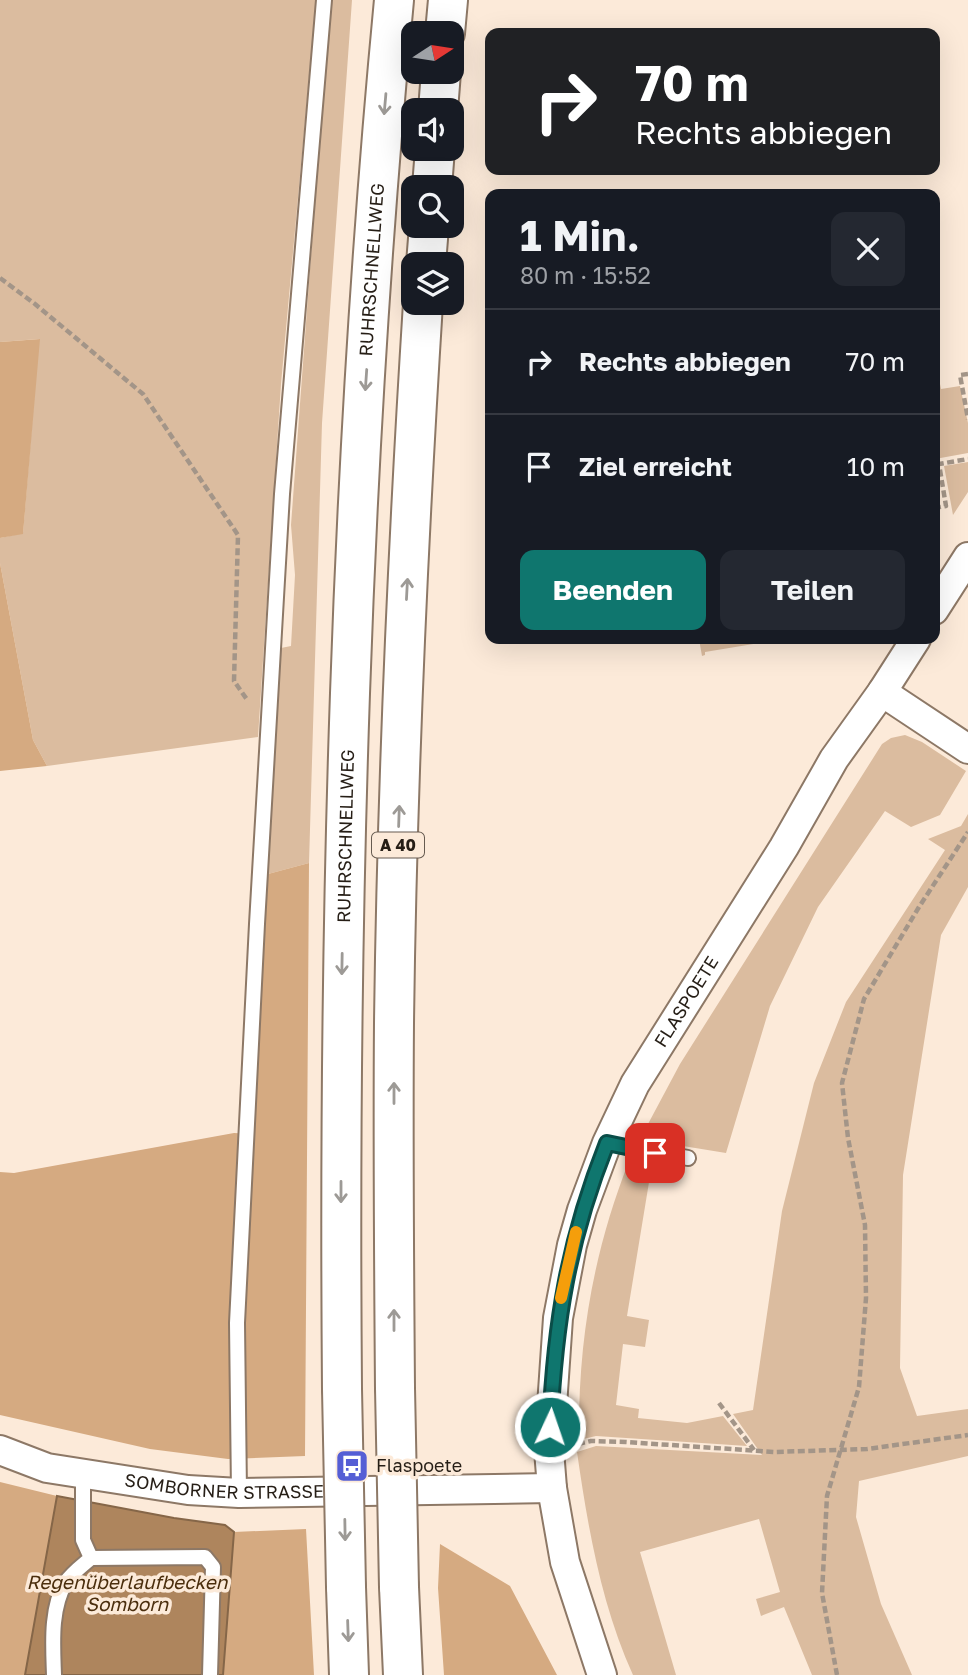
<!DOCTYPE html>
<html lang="de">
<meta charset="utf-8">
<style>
:root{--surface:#171b24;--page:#242831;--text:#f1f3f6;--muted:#9ea1a6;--line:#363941;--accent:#0f766e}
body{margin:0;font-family:"Golos Text",sans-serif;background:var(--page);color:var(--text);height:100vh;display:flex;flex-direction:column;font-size:26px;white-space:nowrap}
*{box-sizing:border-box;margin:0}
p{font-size:23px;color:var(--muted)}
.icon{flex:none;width:38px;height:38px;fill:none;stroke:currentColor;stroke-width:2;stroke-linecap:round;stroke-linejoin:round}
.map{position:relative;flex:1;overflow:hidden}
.drawer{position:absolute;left:485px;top:189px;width:455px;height:455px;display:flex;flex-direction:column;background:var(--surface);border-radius:14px;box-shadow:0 7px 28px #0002}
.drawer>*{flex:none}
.hud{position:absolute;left:485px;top:28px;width:455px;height:147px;border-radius:14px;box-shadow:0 7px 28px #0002;background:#202124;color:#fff;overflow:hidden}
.needle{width:46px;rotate:78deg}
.controls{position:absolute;left:401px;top:21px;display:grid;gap:14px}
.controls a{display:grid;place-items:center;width:63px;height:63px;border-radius:14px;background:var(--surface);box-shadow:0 7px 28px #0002;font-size:35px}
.pin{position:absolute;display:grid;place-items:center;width:60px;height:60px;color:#fff;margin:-30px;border-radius:14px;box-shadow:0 4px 10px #0006}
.me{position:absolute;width:77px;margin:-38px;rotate:3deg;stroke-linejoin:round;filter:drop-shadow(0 0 5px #0008)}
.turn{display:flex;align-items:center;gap:24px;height:147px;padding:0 35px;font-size:32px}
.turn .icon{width:91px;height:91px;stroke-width:2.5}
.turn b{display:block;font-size:49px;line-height:60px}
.round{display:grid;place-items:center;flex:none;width:74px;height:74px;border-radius:14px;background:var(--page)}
.summary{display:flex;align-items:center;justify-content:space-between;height:119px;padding:0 35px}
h1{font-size:42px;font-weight:700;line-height:52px}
.cta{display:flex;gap:14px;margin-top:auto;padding:14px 35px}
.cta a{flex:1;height:80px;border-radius:14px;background:var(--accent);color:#fff;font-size:28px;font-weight:700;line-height:80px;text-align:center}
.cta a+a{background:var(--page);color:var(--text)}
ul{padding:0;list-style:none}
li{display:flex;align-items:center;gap:21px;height:105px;padding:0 35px;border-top:2px solid var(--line)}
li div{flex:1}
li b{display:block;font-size:26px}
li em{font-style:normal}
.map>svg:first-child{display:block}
</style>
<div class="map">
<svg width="968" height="1675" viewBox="0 0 968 1675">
<rect width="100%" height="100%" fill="#fcead9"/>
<path fill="#dbbc9f" d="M0 0H316L281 384 258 737 47 766 33 740 0 563V538L23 533 39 339 0 342Z
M330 0H352L322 423 309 863 268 874 281 648 291 646 295 575 291 525Z
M940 384 941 389 960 386 968 423V453L935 459V385Z
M968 462V492L953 515 944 466Z
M699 639H784L705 652V655L702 656Z
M905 735 922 742 966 771 940 815 911 827 885 811 818 907 770 1006 726 1153 640 1139 680 1064 882 744 891 738Z
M968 814V887L941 935 903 1175 900 1368 917 1416 968 1409V1456L859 1481 856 1517 881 1604 912 1675H812L784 1607 761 1616 756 1599 780 1592 759 1519 640 1552 676 1675H633C601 1604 588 1528 577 1452L596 1446 762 1455 733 1414 753 1410 782 1211 814 1083 846 1002 945 850 928 839 961 826Z
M629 1161 652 1164 627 1316 649 1320 645 1347 623 1344 616 1405 639 1409 638 1418 687 1423 723 1416 747 1446 596 1436 579 1440C578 1341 593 1253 629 1161Z"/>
<path fill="#d5aa81" d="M40 339 23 534 0 538V342Z
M0 563 33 740 47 766 0 771Z
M309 863 305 1456 228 1459 150 1449 0 1415V1172L14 1173 234 1133 254 1134 268 874Z
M0 1482 57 1496 25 1675H0Z
M306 1529 314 1675H223L234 1532Z
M440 1544 510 1586 557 1675H444L438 1588Z"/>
<path fill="#ae855d" stroke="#856648" stroke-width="2" d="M57 1496 174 1518 225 1525 234 1532 223 1675H25Z"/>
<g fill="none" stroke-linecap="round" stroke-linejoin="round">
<defs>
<path id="lane" d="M607 1143 688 1158
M83 1474V1540L91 1558
M239 1493 237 1323 257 924 282 494 324 0
M54 1675C53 1645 50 1608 66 1582 72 1573 83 1565 91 1558L205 1557 213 1567 210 1675"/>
<g id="street">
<path d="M934 610 968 557"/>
<path d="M882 692 968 749"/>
<path id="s1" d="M0 1450 47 1468 188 1490 239 1493 552 1488"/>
<path id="s2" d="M602 1675 565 1562 552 1488 549 1450 558 1318 572 1245 582 1210 607 1143 635 1084 784 847 834 759 882 692 916 639"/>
</g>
<g id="highway">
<path d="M445 33 448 0"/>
<path d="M438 110 441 72"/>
<path d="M432 187 435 149"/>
<path d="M426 264 429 226"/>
<path d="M395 1388C394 1267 393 1145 394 1023 397 783 408 542 423 303"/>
<path id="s3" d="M342 1389C338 925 350 461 394 0"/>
<path d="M346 1587 349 1675"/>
<path d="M399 1587 403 1675"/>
</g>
</defs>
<use href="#lane" stroke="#8d7866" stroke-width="18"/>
<use href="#street" stroke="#8d7866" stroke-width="32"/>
<use href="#highway" stroke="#8d7866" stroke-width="42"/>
<path stroke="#a39588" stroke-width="4.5" stroke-dasharray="7 3.5" stroke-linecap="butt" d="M0 278 35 304 143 394 238 535 234 681 248 701
M968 374 960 375 968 419
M934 508 946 506 939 464 968 459
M719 1403 754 1450
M578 1444 591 1441 626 1442 775 1452 867 1449 968 1435
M837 1675 822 1593 827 1496 859 1387 866 1298 865 1225 848 1138 842 1083 864 999 919 907 968 832"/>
<use href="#lane" stroke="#fff" stroke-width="14"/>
<use href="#street" stroke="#fff" stroke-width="28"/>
<use href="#highway" stroke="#fff" stroke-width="38"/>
<defs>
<path id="highway-bridge" d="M395 1388 399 1587
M342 1389 346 1587"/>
</defs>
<use href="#highway-bridge" stroke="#8d7866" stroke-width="42" stroke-linecap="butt"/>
<use href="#highway-bridge" stroke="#fff" stroke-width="38"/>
</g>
<defs><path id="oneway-shaft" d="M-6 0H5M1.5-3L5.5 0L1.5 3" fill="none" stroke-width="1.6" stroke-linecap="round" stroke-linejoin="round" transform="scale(1.75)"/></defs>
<g stroke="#9d9a96">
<use href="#oneway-shaft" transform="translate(385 104) rotate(95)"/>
<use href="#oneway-shaft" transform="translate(366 380) rotate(94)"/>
<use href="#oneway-shaft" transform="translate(407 589) rotate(-87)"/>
<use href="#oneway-shaft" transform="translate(399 816) rotate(-88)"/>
<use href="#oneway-shaft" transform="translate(342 964) rotate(91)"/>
<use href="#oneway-shaft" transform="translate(394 1093) rotate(-90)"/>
<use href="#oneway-shaft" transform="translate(341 1192) rotate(90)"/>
<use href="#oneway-shaft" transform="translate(394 1320) rotate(-90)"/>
<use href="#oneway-shaft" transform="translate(345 1530) rotate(89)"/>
<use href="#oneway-shaft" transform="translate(348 1631) rotate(88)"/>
</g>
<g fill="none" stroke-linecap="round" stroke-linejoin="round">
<defs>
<path id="route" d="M550 1427C555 1322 568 1241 607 1143L655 1153"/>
</defs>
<use href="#route" stroke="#0a4d48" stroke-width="18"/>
<use href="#route" stroke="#0f766e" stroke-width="12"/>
<path stroke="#f59e0b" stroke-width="12" d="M561 1298 576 1232"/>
</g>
<defs>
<symbol id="bus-square" viewBox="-11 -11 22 22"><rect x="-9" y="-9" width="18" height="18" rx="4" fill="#555ed5" stroke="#fcead9"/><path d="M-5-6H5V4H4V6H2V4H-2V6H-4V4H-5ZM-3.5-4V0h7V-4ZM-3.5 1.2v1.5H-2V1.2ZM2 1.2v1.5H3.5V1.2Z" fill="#fff"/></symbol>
</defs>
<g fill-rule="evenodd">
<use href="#bus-square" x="333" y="1447" width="38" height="38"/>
</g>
<g text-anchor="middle" stroke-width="7" stroke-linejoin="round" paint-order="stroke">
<rect fill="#fcead9" stroke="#665b50" stroke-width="2" x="372" y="832.5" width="52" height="25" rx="5"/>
<g font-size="16" font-weight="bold" fill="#261e16">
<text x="398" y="851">A 40</text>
</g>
<g font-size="18" fill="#261e16" stroke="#fcead9">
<text dy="6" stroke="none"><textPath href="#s3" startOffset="1120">RUHRSCHNELLWEG</textPath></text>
<text dy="6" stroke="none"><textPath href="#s3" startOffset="553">RUHRSCHNELLWEG</textPath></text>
<text dy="6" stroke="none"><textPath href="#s2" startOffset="709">FLASPOETE</textPath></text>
<text dy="6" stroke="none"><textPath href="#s1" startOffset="229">SOMBORNER STRASSE</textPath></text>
</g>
<g font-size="18" fill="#261e16" stroke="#fcead9" text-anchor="start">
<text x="376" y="1472">Flaspoete</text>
</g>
<g font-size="19" font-style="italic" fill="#4b2e0d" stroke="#fcead9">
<text x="127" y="1589">Regenüberlaufbecken<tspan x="127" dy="22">Somborn</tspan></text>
</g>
</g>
</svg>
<div class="controls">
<a><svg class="needle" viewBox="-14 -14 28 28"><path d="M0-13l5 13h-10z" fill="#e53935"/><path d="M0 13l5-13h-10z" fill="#9ea1a6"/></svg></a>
<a><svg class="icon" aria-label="sound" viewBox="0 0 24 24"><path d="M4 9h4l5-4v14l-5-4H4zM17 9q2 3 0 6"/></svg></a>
<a><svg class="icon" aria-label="search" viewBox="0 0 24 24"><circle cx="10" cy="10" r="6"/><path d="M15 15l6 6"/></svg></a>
<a><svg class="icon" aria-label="layers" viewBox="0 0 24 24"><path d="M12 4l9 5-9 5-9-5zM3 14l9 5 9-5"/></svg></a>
</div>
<div class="pin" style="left:655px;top:1153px;background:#d93025"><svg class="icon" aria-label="arrive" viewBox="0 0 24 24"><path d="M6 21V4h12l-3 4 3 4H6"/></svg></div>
<svg class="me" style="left:550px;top:1427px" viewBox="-20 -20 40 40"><circle r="17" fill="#0f766e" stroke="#fff" stroke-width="3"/><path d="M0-11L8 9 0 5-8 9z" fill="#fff"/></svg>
<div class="hud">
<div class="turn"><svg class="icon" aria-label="right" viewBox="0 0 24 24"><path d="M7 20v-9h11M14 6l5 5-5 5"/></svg><div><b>70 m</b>Rechts abbiegen</div></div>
</div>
<section class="drawer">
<div class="summary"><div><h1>1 Min.</h1><p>80 m · 15:52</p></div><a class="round"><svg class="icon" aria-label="close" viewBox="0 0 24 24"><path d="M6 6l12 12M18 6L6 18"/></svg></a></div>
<ul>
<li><svg class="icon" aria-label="right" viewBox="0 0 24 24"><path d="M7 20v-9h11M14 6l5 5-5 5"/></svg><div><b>Rechts abbiegen</b></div><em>70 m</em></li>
<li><svg class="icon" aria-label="arrive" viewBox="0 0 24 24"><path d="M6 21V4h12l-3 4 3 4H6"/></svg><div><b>Ziel erreicht</b></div><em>10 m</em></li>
</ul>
<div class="cta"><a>Beenden</a><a>Teilen</a></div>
</section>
</div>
